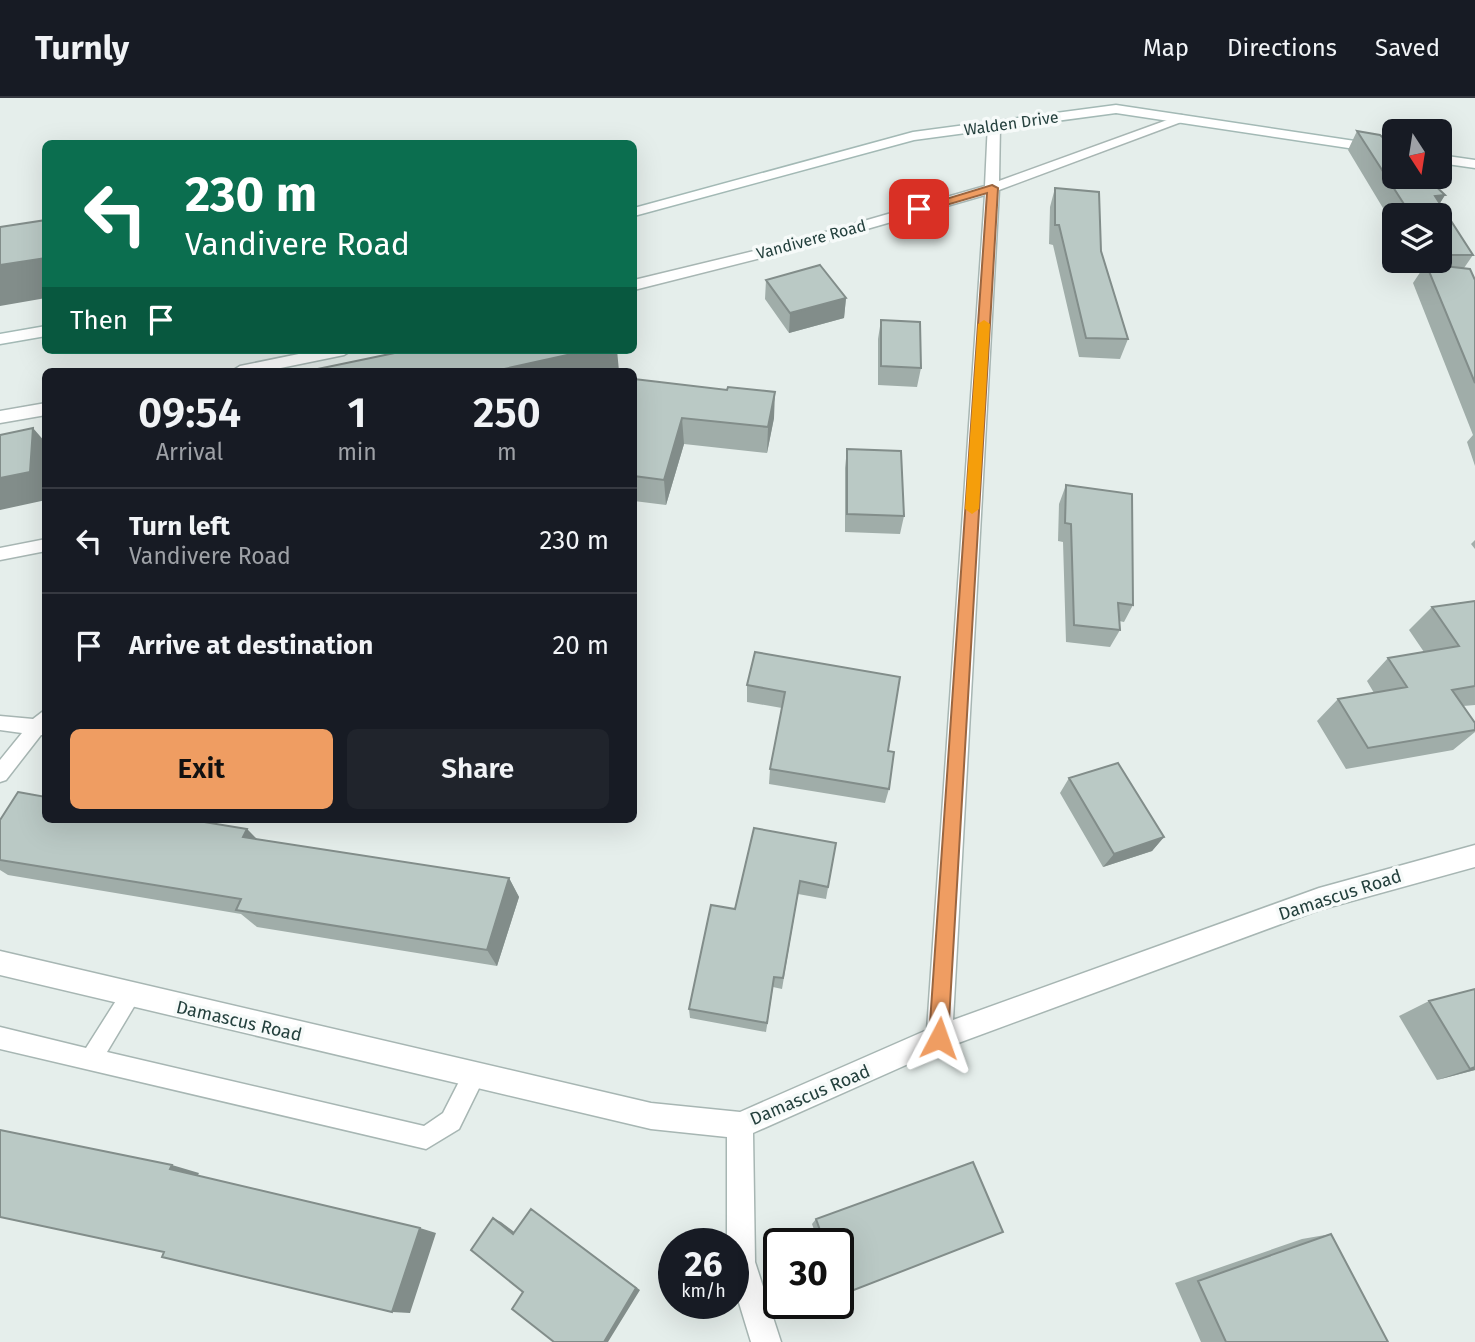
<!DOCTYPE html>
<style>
:root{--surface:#171b24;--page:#20242c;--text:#f1f3f6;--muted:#9ea1a6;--line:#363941;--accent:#ef9d62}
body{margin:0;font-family:"Fira Sans",sans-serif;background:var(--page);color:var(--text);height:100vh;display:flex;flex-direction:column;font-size:26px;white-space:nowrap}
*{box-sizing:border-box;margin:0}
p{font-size:23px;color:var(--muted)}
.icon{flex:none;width:38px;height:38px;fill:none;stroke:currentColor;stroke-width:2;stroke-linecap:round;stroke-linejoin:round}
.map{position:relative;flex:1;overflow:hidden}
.details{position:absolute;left:42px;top:270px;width:595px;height:455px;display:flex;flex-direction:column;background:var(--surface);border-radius:10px;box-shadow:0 7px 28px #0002}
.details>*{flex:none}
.banner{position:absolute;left:42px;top:42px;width:595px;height:214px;border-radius:10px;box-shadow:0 7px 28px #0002;background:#0b6e4f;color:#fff;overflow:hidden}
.needle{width:46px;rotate:168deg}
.buttons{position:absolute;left:1382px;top:21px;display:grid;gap:14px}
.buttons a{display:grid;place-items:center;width:70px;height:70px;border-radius:10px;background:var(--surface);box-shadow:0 7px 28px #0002;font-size:35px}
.speed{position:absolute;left:658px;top:1130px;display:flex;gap:14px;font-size:35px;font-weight:700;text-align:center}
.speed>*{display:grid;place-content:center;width:91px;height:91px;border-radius:50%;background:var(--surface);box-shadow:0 7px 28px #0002;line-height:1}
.speed small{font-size:18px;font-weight:400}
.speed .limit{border:4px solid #111;border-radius:10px;background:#fff;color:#111}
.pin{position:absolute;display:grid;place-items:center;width:60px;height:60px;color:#fff;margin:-30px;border-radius:14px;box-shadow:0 4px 10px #0006}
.me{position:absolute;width:77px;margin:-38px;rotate:4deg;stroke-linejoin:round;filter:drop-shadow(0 0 5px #0008)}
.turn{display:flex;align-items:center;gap:24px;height:147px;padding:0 28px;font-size:32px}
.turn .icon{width:91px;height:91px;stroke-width:2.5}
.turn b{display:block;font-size:49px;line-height:60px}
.then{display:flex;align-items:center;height:66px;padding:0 28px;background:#0003;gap:14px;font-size:26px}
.eta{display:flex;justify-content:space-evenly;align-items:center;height:119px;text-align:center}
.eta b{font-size:42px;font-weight:600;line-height:49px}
.button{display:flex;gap:14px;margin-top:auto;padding:14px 28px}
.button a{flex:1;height:80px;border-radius:10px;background:var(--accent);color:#111;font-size:28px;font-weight:600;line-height:80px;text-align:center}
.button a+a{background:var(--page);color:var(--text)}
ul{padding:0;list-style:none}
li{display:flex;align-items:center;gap:21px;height:105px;padding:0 28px;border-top:2px solid var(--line)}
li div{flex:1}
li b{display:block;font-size:26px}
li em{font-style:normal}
header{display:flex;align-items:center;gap:42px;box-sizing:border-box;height:98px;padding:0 35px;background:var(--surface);border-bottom:2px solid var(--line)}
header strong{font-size:33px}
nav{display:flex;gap:38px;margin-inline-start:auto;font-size:24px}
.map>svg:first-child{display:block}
</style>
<header>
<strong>Turnly</strong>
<nav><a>Map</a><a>Directions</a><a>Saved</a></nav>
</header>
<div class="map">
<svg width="1475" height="1244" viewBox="0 0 1475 1244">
<rect width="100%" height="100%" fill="#e5eeeb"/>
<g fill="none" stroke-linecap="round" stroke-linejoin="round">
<defs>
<path id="lane" d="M46 441V453L0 462V450Z
M46 611V637H41L6 682 0 684V662L22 635 0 632V618L33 621Z
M131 887 138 890 141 897 107 954 424 1028 443 1015 466 970 474 967 482 970 485 978 459 1031 426 1051 0 951V929L86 950 124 890Z"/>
<path id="street" d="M1181 17 1192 20 999 92 953 922 1319 790 1475 747V769L1319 812 942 951 753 1035 755 1164 781 1244H751L733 1185V1146H727V1039L651 1031 0 877V853L651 1005 740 1014 927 932 985 97 801 150 634 192V182L791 144 985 88 988 24 1000 27 999 83Z
M318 252H352L344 257 266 273H232L240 268Z
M46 305V317L0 325V313Z"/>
<path id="secondary" d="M1116 7 1395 49V57L1116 15 914 42 634 118V110L913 34Z
M1440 57 1475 62V70L1440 65Z
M46 228V238L0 246V236Z"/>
</defs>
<use href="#lane" stroke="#a7b6b3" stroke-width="3"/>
<use href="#street" stroke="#a7b6b3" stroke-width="3"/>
<use href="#secondary" stroke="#a3b9b5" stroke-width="3"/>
<use href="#lane" fill="#fff" fill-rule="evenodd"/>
<use href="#street" fill="#fff" fill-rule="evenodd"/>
<use href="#secondary" fill="#fff" fill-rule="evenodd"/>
</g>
<path fill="#a0ada9" d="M1357 33 1445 97 1440 105 1473 157 1464 170 1475 182V368L1467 344 1473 337 1413 185 1421 173 1415 163H1440V117H1395V130L1348 52Z
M1055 90 1101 153 1128 241 1120 261 1079 259 1053 147 1049 146 1050 109Z
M766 182 846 200 844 220 789 235 765 201Z
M881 222 921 270 917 289 878 287V241Z
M634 281 774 320 767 355 684 346 666 407 634 403Z
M847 351 904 418 900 436 845 434V370Z
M1066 387 1133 507 1124 524 1119 523 1120 532 1110 549 1066 544 1063 444 1058 443 1059 406Z
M1475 442V451L1471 446Z
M1475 503V607L1463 608 1475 625V634L1453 652 1346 671 1317 623 1338 601 1374 595 1367 583 1388 560 1424 554 1409 532 1432 509Z
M755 554 888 653 889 691 885 705 769 686 770 671 782 610 747 604V587Z
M1069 680 1164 739 1152 753 1103 769 1060 695Z
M0 722 247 731 258 742 509 780 519 799 497 868 257 829 241 816 8 777 0 772Z
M836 745 826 801 798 796 782 891 773 889 766 934 690 920 689 911 735 811Z
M1429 903 1475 972 1437 982 1399 918Z
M816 1121 1003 1134 838 1198V1146H819L812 1126Z
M1331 1136 1388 1244H1201L1175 1185 1302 1141Z"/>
<path fill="#828d8a" d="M1445 97 1433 116 1435 98Z
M46 160V200L0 208V167Z
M846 200 844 220 789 235 790 215Z
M590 252H617L619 273H495Z
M775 294 774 320 767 355 768 329Z
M682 320 684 346 666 407 664 382Z
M33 330 46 345V402L0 412V380Z
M247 731 266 751 243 739Z
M1164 739 1152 753 1103 769 1114 756Z
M509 780 519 799 497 868 487 852Z
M1475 969V972L1437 982 1470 971Z
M172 1067 199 1075 197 1079 170 1071Z
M531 1111 640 1192 608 1244H604Z
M493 1120 501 1124 521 1139 513 1136Z
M420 1130 436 1135 410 1215 392 1214Z"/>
<path fill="#bac9c5" stroke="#828d8a" stroke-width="2" d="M1357 33 1380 37 1395 50V79H1426L1445 97 1435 98 1473 157H1440V117H1411Z
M1055 90 1099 94 1101 153 1128 241 1086 240 1059 127H1055Z
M46 122V160L0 167V129Z
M1426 166 1470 171 1475 182V285Z
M820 167 846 200 790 215 766 182Z
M881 222 920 224 921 270 881 268Z
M409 252H590L495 273H308Z
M634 281 727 292 728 289 775 294 768 329 682 320 664 382 634 378Z
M33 330 30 374 0 380V337Z
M847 351 901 353 904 418 847 416Z
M1066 387 1132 396 1133 507 1118 505 1120 532 1074 527 1071 426 1065 425Z
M1475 503V588L1452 592 1475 625V632L1368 650 1338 601 1407 589 1388 560 1459 548 1432 509Z
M755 554 900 579 888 653 894 654 889 691 770 671 785 594 747 587Z
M1118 665 1164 739 1114 756 1069 680Z
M18 694 46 699V721H186L247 731 243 739 509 780 487 852 236 812 241 801 0 762V722Z
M754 730 836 745 828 789 800 783 783 880 774 879 767 925 689 911 711 807 735 811Z
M1475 891V969L1470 971 1429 903Z
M0 1032 172 1067 170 1071 420 1130 392 1214 162 1159 164 1154 0 1119Z
M973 1064 1003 1134 841 1197 838 1188V1146H825L816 1121Z
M531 1111 636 1190 604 1244H554L512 1211 523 1194 471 1152 493 1120 513 1136Z
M1331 1136 1388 1244H1226L1198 1183Z"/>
<path fill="#ef9d62" stroke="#9b6640" stroke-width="2" d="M992 87 998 90 948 940 945 947 939 949 932 947 929 940 987 95 919 115 913 111Z"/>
<path fill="#f59e0b" d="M984 222 990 226 979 411 972 416 965 411 978 226Z"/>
<g text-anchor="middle" stroke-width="7" stroke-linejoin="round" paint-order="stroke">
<g font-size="16" fill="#24403d" stroke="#f6faf9">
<text transform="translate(1011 25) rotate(-8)" y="6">Walden Drive</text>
<text transform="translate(811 141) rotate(-15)" y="6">Vandivere Road</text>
</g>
<g font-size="18" fill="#24403d" stroke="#f6faf9">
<text transform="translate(1340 797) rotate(-18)" y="6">Damascus Road</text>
<text transform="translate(239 923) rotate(13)" y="6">Damascus Road</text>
<text transform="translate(810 997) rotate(-23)" y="6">Damascus Road</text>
</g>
</g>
</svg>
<div class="buttons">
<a><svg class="needle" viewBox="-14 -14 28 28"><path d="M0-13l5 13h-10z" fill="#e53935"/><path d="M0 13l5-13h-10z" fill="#9ea1a6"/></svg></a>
<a><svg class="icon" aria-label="layers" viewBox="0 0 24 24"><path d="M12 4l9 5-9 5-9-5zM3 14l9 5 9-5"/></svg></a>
</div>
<div class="speed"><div>26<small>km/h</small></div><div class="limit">30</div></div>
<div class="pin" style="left:919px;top:111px;background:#d93025"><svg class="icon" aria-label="arrive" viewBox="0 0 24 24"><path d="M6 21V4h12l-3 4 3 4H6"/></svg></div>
<svg class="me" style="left:939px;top:940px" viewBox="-20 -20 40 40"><path d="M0-17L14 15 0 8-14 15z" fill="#ef9d62" stroke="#fff" stroke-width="4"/></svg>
<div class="banner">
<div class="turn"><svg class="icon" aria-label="left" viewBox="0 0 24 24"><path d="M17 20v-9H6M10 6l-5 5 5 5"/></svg><div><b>230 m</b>Vandivere Road</div></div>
<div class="then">Then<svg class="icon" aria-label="arrive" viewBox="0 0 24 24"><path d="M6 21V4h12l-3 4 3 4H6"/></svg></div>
</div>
<section class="details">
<div class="eta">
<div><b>09:54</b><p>Arrival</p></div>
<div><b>1</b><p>min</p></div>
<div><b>250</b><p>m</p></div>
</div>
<ul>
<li><svg class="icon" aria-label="left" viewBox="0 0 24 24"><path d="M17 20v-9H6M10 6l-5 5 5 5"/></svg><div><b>Turn left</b><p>Vandivere Road</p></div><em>230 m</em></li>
<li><svg class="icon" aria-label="arrive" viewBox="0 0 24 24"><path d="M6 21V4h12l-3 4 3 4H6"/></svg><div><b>Arrive at destination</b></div><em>20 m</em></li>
</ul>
<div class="button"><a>Exit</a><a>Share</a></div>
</section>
</div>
